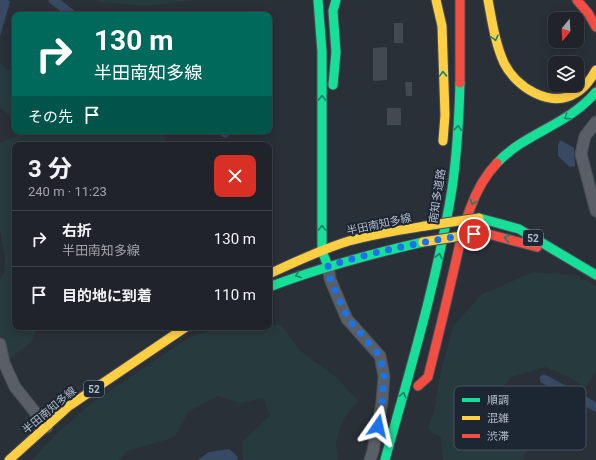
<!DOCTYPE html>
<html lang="ja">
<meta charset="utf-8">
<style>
:root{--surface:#20242a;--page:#2d3036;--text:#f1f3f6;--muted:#a2a4a8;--line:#3d4147}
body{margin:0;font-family:Roboto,"Noto Sans JP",sans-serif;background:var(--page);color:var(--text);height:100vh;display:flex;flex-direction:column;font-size:15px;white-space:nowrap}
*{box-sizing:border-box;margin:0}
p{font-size:13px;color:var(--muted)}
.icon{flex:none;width:22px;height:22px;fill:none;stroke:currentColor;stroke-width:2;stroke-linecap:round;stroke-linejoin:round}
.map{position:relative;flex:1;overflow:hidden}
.side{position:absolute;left:12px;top:142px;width:260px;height:188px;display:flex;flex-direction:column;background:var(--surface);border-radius:8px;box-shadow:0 2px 10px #0003,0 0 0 1px var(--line)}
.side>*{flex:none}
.hud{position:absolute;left:12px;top:12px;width:260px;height:122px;border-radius:8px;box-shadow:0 2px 10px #0003,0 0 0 1px var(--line);background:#00695c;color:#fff;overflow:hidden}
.needle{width:26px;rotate:198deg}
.buttons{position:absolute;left:548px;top:12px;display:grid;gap:8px}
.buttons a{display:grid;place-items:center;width:36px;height:36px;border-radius:8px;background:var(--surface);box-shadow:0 2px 10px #0003,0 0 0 1px var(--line);font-size:20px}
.pin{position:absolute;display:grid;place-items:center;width:34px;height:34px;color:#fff;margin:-17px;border:2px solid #fff;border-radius:50%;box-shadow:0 1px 4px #0007}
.me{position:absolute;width:44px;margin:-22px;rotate:11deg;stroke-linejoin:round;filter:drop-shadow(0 0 3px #0008)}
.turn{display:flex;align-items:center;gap:14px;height:84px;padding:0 16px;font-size:18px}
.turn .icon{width:52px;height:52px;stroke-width:2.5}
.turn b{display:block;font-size:28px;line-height:34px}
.then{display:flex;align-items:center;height:38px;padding:0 16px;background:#0003;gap:8px;font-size:15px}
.round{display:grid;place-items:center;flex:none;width:42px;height:42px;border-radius:8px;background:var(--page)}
.headline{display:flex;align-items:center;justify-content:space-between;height:68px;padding:0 16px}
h1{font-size:24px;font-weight:700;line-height:30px}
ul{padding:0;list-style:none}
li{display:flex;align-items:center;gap:12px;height:56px;padding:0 16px;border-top:1px solid var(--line)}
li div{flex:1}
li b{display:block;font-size:15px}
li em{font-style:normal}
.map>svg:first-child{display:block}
</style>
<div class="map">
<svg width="596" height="460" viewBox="0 0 596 460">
<rect width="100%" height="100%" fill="#2a3038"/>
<path fill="#273a3e" d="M97 0H193L145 6 101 2Z
M0 63 5 68 15 72V120L0 108Z
M19 131H161L168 145H112L62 141 52 145H15V327H39L30 343 11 358 0 357V279L4 273 5 256 0 231V143L16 136Z
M534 272 578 276 596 286V372L585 388 567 376 545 367 512 377 503 387 521 409 531 438 523 460H443L441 438 428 429 434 410 441 371 453 326 482 294Z
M269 325H281L299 350 335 376 358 401 343 420 336 442 338 460H243L242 442 270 415 263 398 240 403 218 396 188 412 175 437 127 451 119 460H32L56 434 93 402 190 337 223 327H269Z"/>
<path fill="#384963" d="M0 0H8L10 2 0 36Z
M560 140 574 148 575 166 570 167 558 156V145Z
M229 449 238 457 237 460H198L209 452Z"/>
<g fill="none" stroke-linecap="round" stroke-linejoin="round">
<path stroke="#384963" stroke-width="9" d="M53 0 73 15
M222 131 225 133
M544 379 596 407"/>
</g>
<path fill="#444950" d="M394 23H403V43H394Z
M387 47V80L373 81V48Z
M405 82H412V96H406Z
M387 108H401V125H387Z"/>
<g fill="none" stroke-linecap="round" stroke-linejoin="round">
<defs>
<path id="street" d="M596 122 585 136 581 154 596 211
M328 266 330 279 347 319 380 356 384 376 382 402 373 451 370 460
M0 344 4 363 15 387 47 427"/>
<path id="fast" d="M318 0 322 52V251L328 266
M333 85 336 52 333 11 336 0
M497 163C526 132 567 126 596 92
M479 218 519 229 596 275
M269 287C319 268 371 254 423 242
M385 460C410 370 437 281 452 189 457 154 459 118 460 83"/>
<path id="slow" d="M436 0 442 26 445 115 443 141
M488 0C492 21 495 43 504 63 516 87 550 109 576 93 585 88 591 79 596 70
M269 274C295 262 322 249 349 241 374 234 400 230 425 226
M9 460 69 406 186 327"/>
<path id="jam" d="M460 0V83
M577 0 588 13 596 27
M474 234 492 235 537 247
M418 386 428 377C436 345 444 313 451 282 461 242 467 194 497 163"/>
</defs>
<use href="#street" stroke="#484c53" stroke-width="13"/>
<use href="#fast" stroke="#484c55" stroke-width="11"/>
<use href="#slow" stroke="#484c55" stroke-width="11"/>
<use href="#jam" stroke="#484c55" stroke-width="11"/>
<use href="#street" stroke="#5a5e66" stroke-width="11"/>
<use href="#fast" stroke="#16e098" stroke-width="9"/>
<use href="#slow" stroke="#ffcf43" stroke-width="9"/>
<use href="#jam" stroke="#f24e42" stroke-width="9"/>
<defs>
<path id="slow-bridge" d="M425 226 479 218
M423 242 474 234"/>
</defs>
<use href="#slow-bridge" stroke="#484c55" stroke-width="11" stroke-linecap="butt"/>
<use href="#slow-bridge" stroke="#ffcf43" stroke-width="9"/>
</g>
<defs><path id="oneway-chevron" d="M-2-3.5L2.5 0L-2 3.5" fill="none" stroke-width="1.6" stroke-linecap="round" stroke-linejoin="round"/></defs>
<g stroke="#1a8366">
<use href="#oneway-chevron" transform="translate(495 38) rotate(76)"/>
<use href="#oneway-chevron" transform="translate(443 74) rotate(-92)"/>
<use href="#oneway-chevron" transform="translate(322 98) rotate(-90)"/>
<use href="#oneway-chevron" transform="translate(567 117) rotate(146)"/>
<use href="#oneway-chevron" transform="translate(458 128) rotate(-86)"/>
<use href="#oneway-chevron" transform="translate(473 202) rotate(109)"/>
<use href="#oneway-chevron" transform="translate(322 228) rotate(-90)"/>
<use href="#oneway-chevron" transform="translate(507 238) rotate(-167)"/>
<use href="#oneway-chevron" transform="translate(439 256) rotate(-78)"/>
<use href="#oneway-chevron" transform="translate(298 275) rotate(160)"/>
<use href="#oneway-chevron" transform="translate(403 395) rotate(-75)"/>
</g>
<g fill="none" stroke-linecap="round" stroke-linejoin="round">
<path stroke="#1a73e8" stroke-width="7" stroke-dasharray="0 12.6" d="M378 426 382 402 384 376 380 356 348 319 330 279 328 266C376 251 425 241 474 234"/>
</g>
<g text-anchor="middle" stroke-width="4" stroke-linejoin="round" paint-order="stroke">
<g fill="#1d2633" stroke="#878f9c" stroke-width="1">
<rect x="523" y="230" width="20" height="16" rx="3"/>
<rect x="84" y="381" width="20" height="16" rx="3"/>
</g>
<g font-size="10" font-weight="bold" fill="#b4bcc9">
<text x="533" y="242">52</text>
<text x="94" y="393">52</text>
</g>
<g font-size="11" fill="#b4bcc9" stroke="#1d2633">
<text transform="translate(437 196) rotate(-81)" y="4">南知多道路</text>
<text transform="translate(379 224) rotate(-12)" y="4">半田南知多線</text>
<text transform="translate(49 410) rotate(-40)" y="4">半田南知多線</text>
</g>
</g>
<rect x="454" y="386" width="132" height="64" rx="6" fill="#1d2633" stroke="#4a5360" stroke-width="1"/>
<rect x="462" y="398" width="18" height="4" fill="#16e098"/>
<rect x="462" y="416" width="18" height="4" fill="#ffcf43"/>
<rect x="462" y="434" width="18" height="4" fill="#f24e42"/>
<g font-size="11" fill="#b4bcc9">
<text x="487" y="404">順調</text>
<text x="487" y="422">混雑</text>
<text x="487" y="440">渋滞</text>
</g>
</svg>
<div class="buttons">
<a><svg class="needle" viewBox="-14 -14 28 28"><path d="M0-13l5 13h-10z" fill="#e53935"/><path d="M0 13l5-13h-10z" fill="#a2a4a8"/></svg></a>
<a><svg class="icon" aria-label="layers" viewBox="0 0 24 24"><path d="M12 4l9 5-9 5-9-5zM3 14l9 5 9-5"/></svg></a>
</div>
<div class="pin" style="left:474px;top:234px;background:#d93025"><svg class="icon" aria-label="arrive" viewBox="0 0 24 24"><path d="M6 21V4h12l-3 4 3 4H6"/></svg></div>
<svg class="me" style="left:378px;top:426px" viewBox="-20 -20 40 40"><path d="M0-17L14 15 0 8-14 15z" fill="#1a73e8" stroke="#fff" stroke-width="4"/></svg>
<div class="hud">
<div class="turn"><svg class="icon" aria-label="right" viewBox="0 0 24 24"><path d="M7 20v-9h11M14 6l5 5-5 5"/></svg><div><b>130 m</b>半田南知多線</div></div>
<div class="then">その先<svg class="icon" aria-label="arrive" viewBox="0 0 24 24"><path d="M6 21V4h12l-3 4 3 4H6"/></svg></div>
</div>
<section class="side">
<div class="headline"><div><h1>3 分</h1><p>240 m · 11:23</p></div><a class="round" style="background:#d93025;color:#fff"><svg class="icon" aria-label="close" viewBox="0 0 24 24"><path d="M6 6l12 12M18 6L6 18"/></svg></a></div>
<ul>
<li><svg class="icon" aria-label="right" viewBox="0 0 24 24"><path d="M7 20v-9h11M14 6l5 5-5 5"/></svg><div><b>右折</b><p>半田南知多線</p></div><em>130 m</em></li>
<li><svg class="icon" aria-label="arrive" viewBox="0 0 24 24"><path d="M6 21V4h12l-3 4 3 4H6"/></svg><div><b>目的地に到着</b></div><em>110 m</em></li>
</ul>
</section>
</div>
